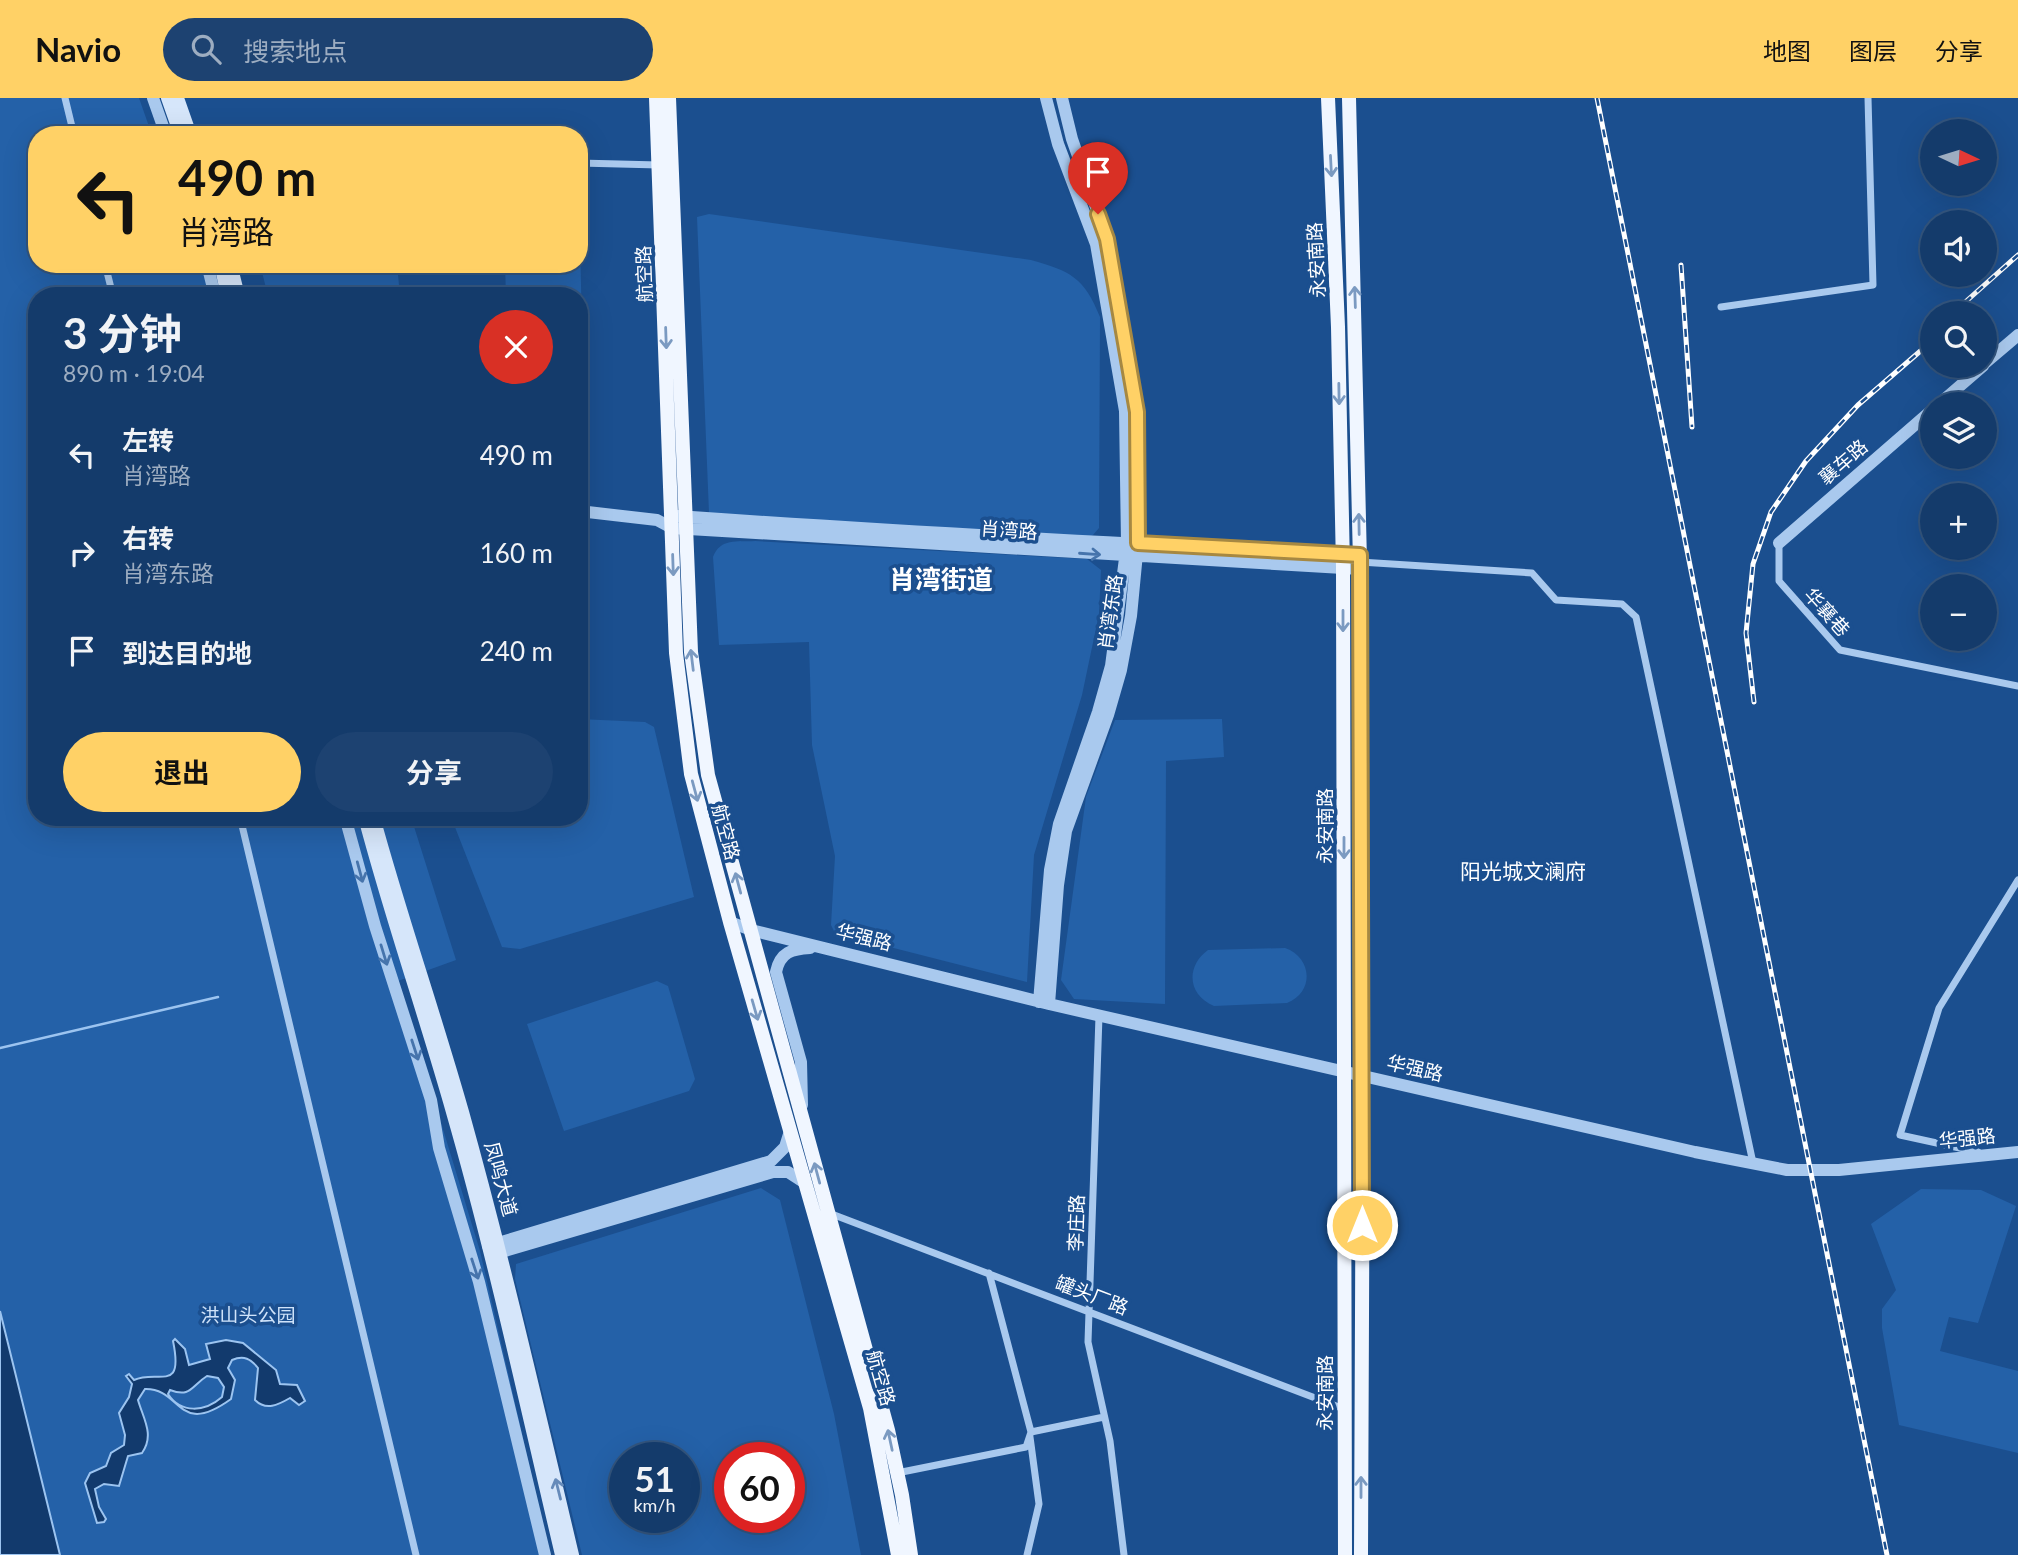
<!DOCTYPE html>
<html lang="zh">
<meta charset="utf-8">
<style>
:root{--surface:#143b6b;--page:#1d4271;--text:#f1f3f6;--muted:#9dadc1;--line:#33557e;--accent:#ffd166}
body{margin:0;font-family:Lato,"Noto Sans SC",sans-serif;background:var(--page);color:var(--text);height:100vh;display:flex;flex-direction:column;font-size:26px;white-space:nowrap}
*{box-sizing:border-box;margin:0}
p{font-size:23px;color:var(--muted)}
.icon{flex:none;width:38px;height:38px;fill:none;stroke:currentColor;stroke-width:2;stroke-linecap:round;stroke-linejoin:round}
.map{position:relative;flex:1;overflow:hidden}
.panel{position:absolute;left:28px;top:189px;width:560px;height:539px;display:flex;flex-direction:column;background:var(--surface);border-radius:28px;box-shadow:0 7px 28px #0002,0 0 0 2px var(--line)}
.panel>*{flex:none}
.banner{position:absolute;left:28px;top:28px;width:560px;height:147px;border-radius:28px;box-shadow:0 7px 28px #0002,0 0 0 2px var(--line);background:#ffd166;color:#111;overflow:hidden}
.needle{width:46px;rotate:94deg}
.buttons{position:absolute;left:1920px;top:21px;display:grid;gap:14px}
.buttons a{display:grid;place-items:center;width:77px;height:77px;border-radius:50%;background:var(--surface);box-shadow:0 7px 28px #0002,0 0 0 2px var(--line);font-size:35px}
.speed{position:absolute;left:609px;top:1344px;display:flex;gap:14px;font-size:35px;font-weight:700;text-align:center}
.speed>*{display:grid;place-content:center;width:91px;height:91px;border-radius:50%;background:var(--surface);box-shadow:0 7px 28px #0002,0 0 0 2px var(--line);line-height:1}
.speed small{font-size:18px;font-weight:400}
.speed .limit{border:10px solid #d22;background:#fff;color:#111}
.pin{position:absolute;display:grid;place-items:center;width:60px;height:60px;color:#fff;margin:-72px -30px;border-radius:50% 50% 50% 0;rotate:-45deg;box-shadow:0 0 7px #0007}
.pin .icon{rotate:45deg}
.me{position:absolute;width:77px;margin:-38px;rotate:0deg;stroke-linejoin:round;filter:drop-shadow(0 0 5px #0008)}
.turn{display:flex;align-items:center;gap:24px;height:147px;padding:0 35px;font-size:32px}
.turn .icon{width:91px;height:91px;stroke-width:2.5}
.turn b{display:block;font-size:49px;line-height:60px}
.round{display:grid;place-items:center;flex:none;width:74px;height:74px;border-radius:37px;background:var(--page)}
.overview{display:flex;align-items:center;justify-content:space-between;height:119px;padding:0 35px}
h1{font-size:42px;font-weight:700;line-height:52px}
.cta{display:flex;gap:14px;margin-top:auto;padding:14px 35px}
.cta a{flex:1;height:80px;border-radius:42px;background:var(--accent);color:#111;font-size:28px;font-weight:700;line-height:80px;text-align:center}
.cta a+a{background:var(--page);color:var(--text)}
ul{padding:0;list-style:none}
li{display:flex;align-items:center;gap:21px;height:98px;padding:0 35px}
li div{flex:1}
li b{display:block;font-size:26px}
li em{font-style:normal}
header{display:flex;align-items:center;gap:42px;box-sizing:border-box;height:98px;padding:0 35px;background:var(--accent);color:#111}
header strong{font-size:33px}
nav{display:flex;gap:38px;margin-inline-start:auto;font-size:24px}
.search{width:490px;height:63px;background:var(--page);display:flex;align-items:center;gap:18px;box-sizing:border-box;padding:0 24px;border-radius:38px;color:var(--muted);font-size:26px}
.map>svg:first-child{display:block}
</style>
<header>
<strong>Navio</strong>
<div class="search"><svg class="icon" aria-label="search" viewBox="0 0 24 24"><circle cx="10" cy="10" r="6"/><path d="M15 15l6 6"/></svg>搜索地点</div>
<nav><a>地图</a><a>图层</a><a>分享</a></nav>
</header>
<div class="map">
<svg width="2018" height="1457" viewBox="0 0 2018 1457">
<rect width="100%" height="100%" fill="#1b4f8f"/>
<path fill="#2461a8" fill-rule="evenodd" d="M0 0H139L152 37H37V166H222L232 198H37V719H411L456 862 398 883 480 1153 550 1457H60L0 1213Z
M579 95 582 232 579 242V198H506L505 166H579Z
M709 116 1031 162C1070 173 1084 179 1100 219L1099 430 1093 437 1084 442 709 415 697 119Z
M260 166H397L400 198H268Z
M755 443 1087 461 1101 472 1099 516 1082 597 1034 757 1027 884 835 835 831 827 835 758 812 647 809 544 719 547 713 459C720 440 737 444 755 443Z
M579 621 645 624 654 629 694 799 520 851 502 849 451 719H579Z
M1222 621 1224 659 1166 663 1165 906 1074 901 1061 882 1086 699 1115 622Z
M1285 850C1312 859 1315 894 1287 905L1214 908C1187 897 1186 868 1208 852Z
M657 883 668 888 695 981 689 993 564 1033 527 926Z
M761 1090 780 1102 834 1316 861 1457H582L515 1181 516 1166ZM625 1360H684V1419H625ZM730 1360H789V1419H730Z
M1921 1091 1981 1092 2016 1108 1978 1225 1949 1219 1940 1253 2018 1273V1355L1899 1327 1882 1230V1211L1896 1192 1871 1126Z"/>
<path fill="#123a6d" stroke="#9cc4f0" stroke-width="2" fill-rule="evenodd" d="M0 1213 60 1457H0Z
M175 1241 185 1251 189 1267 210 1261 206 1246 226 1242 243 1245 276 1272 280 1286 297 1287 305 1303 299 1307 290 1300C278 1307 266 1313 255 1302L258 1270C251 1261 244 1257 232 1262L228 1270 235 1282 231 1301C177 1340 182 1290 145 1291L138 1302C143 1320 155 1337 142 1355L128 1358 119 1388 104 1386 95 1391 99 1409 106 1421 104 1424 97 1425 85 1385 90 1375 106 1368 111 1355 124 1347 125 1337 119 1315 129 1299 132 1286 126 1278 129 1276 134 1282C158 1271 184 1296 173 1243ZM207 1278 218 1280 224 1289 222 1299C205 1314 181 1316 168 1296L170 1292C191 1300 191 1288 207 1278Z"/>
<g fill="none" stroke-linecap="round" stroke-linejoin="round">
<path stroke="#9cc4f0" stroke-width="2.5" d="M0 950 218 899"/>
<path stroke="#a9c9ee" stroke-width="7" d="M65 0 74 37
M579 65 659 67
M105 166 113 198
M1721 209 1873 187 1868 0
M1779 445V483L1840 552 2018 588
M1360 464 1532 475 1556 502 1622 506 1636 519 1753 1065
M240 719 416 1457
M1099 918 1088 1244 1110 1343 1124 1457
M1978 1054 1900 1037 1939 910 2018 782
M829 1115 1344 1311
M989 1175 1031 1334
M897 1375 1026 1349 1031 1334 1104 1319
M1027 1457 1039 1406 1030 1339"/>
<path stroke="#a9c9ee" stroke-width="12" d="M153 0 166 37
M207 166 215 198
M1984 266 2018 237
M1939 306 1983 268
M579 413 657 422 672 430 1360 471
M677 418C905 434 1132 446 1360 457
M1779 445 1932 312
M345 719 375 828 431 1002 439 1050 479 1184 545 1457
M730 824 751 832 1049 906 1695 1054 1787 1072H1839L2018 1054
M1039 904 1050 772 1059 726 1098 614 1111 568 1127 445 1125 313 1096 146 1058 46 1046 0
M1049 906 1058 787 1066 733 1108 617 1121 572 1131 518 1138 445 1137 314 1107 141 1072 41 1062 0
M802 1007 801 964 776 874C780 854 792 851 810 850
M488 1148 771 1063 785 1049 790 1033
M491 1157 773 1074H788L805 1085"/>
<path stroke="#d6e6fa" stroke-width="12" d="M167 0 180 37
M178 0 191 37
M220 166 227 198
M231 166 239 198
M364 719C390 818 424 915 452 1014 494 1160 526 1309 561 1457
M374 719C401 818 435 915 463 1014 504 1161 538 1309 573 1457"/>
<path stroke="#f0f6ff" stroke-width="14" d="M656 0 676 555 691 676 730 824 870 1310 898 1457
M669 0 691 554 708 677 888 1332 902 1397 911 1457
M1328 0 1338 229 1343 469 1345 1457
M1349 0 1360 464 1363 978 1361 1457"/>
<defs>
<path id="rail" d="M1597 0 1887 1457
M1681 167 1692 329
M1953 215 2018 157
M1754 604 1746 535 1753 466 1771 414 1806 363 1858 307 1932 243"/>
</defs>
<use href="#rail" stroke="#fff" stroke-width="5"/>
<use href="#rail" stroke="#1b4f8f" stroke-width="2.5" stroke-dasharray="8" stroke-linecap="butt"/>
</g>
<defs><path id="oneway-shaft" d="M-6 0H5M1.5-3L5.5 0L1.5 3" fill="none" stroke-width="1.6" stroke-linecap="round" stroke-linejoin="round" transform="scale(1.75)"/></defs>
<g stroke="#7b9ac1">
<use href="#oneway-shaft" transform="translate(1331 68) rotate(87)"/>
<use href="#oneway-shaft" transform="translate(1355 199) rotate(-92)"/>
<use href="#oneway-shaft" transform="translate(666 240) rotate(88)"/>
<use href="#oneway-shaft" transform="translate(1339 296) rotate(89)"/>
<use href="#oneway-shaft" transform="translate(1359 426) rotate(-91)"/>
<use href="#oneway-shaft" transform="translate(673 467) rotate(88)"/>
<use href="#oneway-shaft" transform="translate(1343 523) rotate(90)"/>
<use href="#oneway-shaft" transform="translate(692 562) rotate(-97)"/>
<use href="#oneway-shaft" transform="translate(695 693) rotate(75)"/>
<use href="#oneway-shaft" transform="translate(1344 750) rotate(90)"/>
<use href="#oneway-shaft" transform="translate(738 785) rotate(-105)"/>
<use href="#oneway-shaft" transform="translate(755 912) rotate(74)"/>
<use href="#oneway-shaft" transform="translate(817 1075) rotate(-105)"/>
<use href="#oneway-shaft" transform="translate(890 1342) rotate(-102)"/>
<use href="#oneway-shaft" transform="translate(1361 1389) rotate(-90)"/>
</g>
<g stroke="#4674ac">
<use href="#oneway-shaft" transform="translate(1090 456) rotate(4)"/>
<use href="#oneway-shaft" transform="translate(360 774) rotate(75)"/>
<use href="#oneway-shaft" transform="translate(384 857) rotate(73)"/>
<use href="#oneway-shaft" transform="translate(415 952) rotate(72)"/>
<use href="#oneway-shaft" transform="translate(475 1171) rotate(72)"/>
</g>
<use stroke="#668bba" href="#oneway-shaft" transform="translate(558 1391) rotate(-104)"/>
<g fill="none" stroke-linecap="round" stroke-linejoin="round">
<defs>
<path id="route" d="M1098 116 1107 141 1137 314 1138 445 1360 457 1362 1127"/>
</defs>
<use href="#route" stroke="#a68842" stroke-width="18"/>
<use href="#route" stroke="#ffd166" stroke-width="12"/>
</g>
<g text-anchor="middle" stroke-width="7" stroke-linejoin="round" paint-order="stroke">
<g font-size="19" fill="#fff" stroke="#1b4f8f">
<text transform="translate(1316 162) rotate(-93)" y="7">永安南路</text>
<text transform="translate(644 176) rotate(-92)" y="7">航空路</text>
<text transform="translate(1843 364) rotate(-41)" y="7">襄车路</text>
<text transform="translate(1009 432) rotate(4)" y="7">肖湾路</text>
<text transform="translate(1110 514) rotate(-82)" y="7">肖湾东路</text>
<text transform="translate(1827 514) rotate(48)" y="7">华襄巷</text>
<text transform="translate(1325 728) rotate(-90)" y="7">永安南路</text>
<text transform="translate(726 734) rotate(75)" y="7">航空路</text>
<text transform="translate(864 839) rotate(14)" y="7">华强路</text>
<text transform="translate(1415 970) rotate(13)" y="7">华强路</text>
<text transform="translate(1967 1040) rotate(-6)" y="7">华强路</text>
<text transform="translate(501 1081) rotate(75)" y="7">凤鸣大道</text>
<text transform="translate(1076 1125) rotate(-88)" y="7">李庄路</text>
<text transform="translate(1092 1197) rotate(21)" y="7">罐头厂路</text>
<text transform="translate(881 1280) rotate(74)" y="7">航空路</text>
<text transform="translate(1325 1295) rotate(-90)" y="7">永安南路</text>
</g>
<g font-size="19" fill="#cfe3fa" stroke="#1b4f8f">
<text x="248" y="1224">洪山头公园</text>
</g>
<g font-size="21" fill="#fff" stroke="#1b4f8f">
<text x="1523" y="781">阳光城文澜府</text>
</g>
<g font-size="26" font-weight="bold" fill="#fff" stroke="#1b4f8f">
<text x="941" y="491">肖湾街道</text>
</g>
</g>
</svg>
<div class="buttons">
<a><svg class="needle" viewBox="-14 -14 28 28"><path d="M0-13l5 13h-10z" fill="#e53935"/><path d="M0 13l5-13h-10z" fill="#9dadc1"/></svg></a>
<a><svg class="icon" aria-label="sound" viewBox="0 0 24 24"><path d="M4 9h4l5-4v14l-5-4H4zM17 9q2 3 0 6"/></svg></a>
<a><svg class="icon" aria-label="search" viewBox="0 0 24 24"><circle cx="10" cy="10" r="6"/><path d="M15 15l6 6"/></svg></a>
<a><svg class="icon" aria-label="layers" viewBox="0 0 24 24"><path d="M12 4l9 5-9 5-9-5zM3 14l9 5 9-5"/></svg></a>
<a>+</a>
<a>−</a>
</div>
<div class="speed"><div>51<small>km/h</small></div><div class="limit">60</div></div>
<div class="pin" style="left:1098px;top:116px;background:#d93025"><svg class="icon" aria-label="arrive" viewBox="0 0 24 24"><path d="M6 21V4h12l-3 4 3 4H6"/></svg></div>
<svg class="me" style="left:1362px;top:1127px" viewBox="-20 -20 40 40"><circle r="17" fill="#ffd166" stroke="#fff" stroke-width="3"/><path d="M0-11L8 9 0 5-8 9z" fill="#fff"/></svg>
<div class="banner">
<div class="turn"><svg class="icon" aria-label="left" viewBox="0 0 24 24"><path d="M17 20v-9H6M10 6l-5 5 5 5"/></svg><div><b>490 m</b>肖湾路</div></div>
</div>
<section class="panel">
<div class="overview"><div><h1>3 分钟</h1><p>890 m · 19:04</p></div><a class="round" style="background:#d93025;color:#fff"><svg class="icon" aria-label="close" viewBox="0 0 24 24"><path d="M6 6l12 12M18 6L6 18"/></svg></a></div>
<ul>
<li><svg class="icon" aria-label="left" viewBox="0 0 24 24"><path d="M17 20v-9H6M10 6l-5 5 5 5"/></svg><div><b>左转</b><p>肖湾路</p></div><em>490 m</em></li>
<li><svg class="icon" aria-label="right" viewBox="0 0 24 24"><path d="M7 20v-9h11M14 6l5 5-5 5"/></svg><div><b>右转</b><p>肖湾东路</p></div><em>160 m</em></li>
<li><svg class="icon" aria-label="arrive" viewBox="0 0 24 24"><path d="M6 21V4h12l-3 4 3 4H6"/></svg><div><b>到达目的地</b></div><em>240 m</em></li>
</ul>
<div class="cta"><a>退出</a><a>分享</a></div>
</section>
</div>
